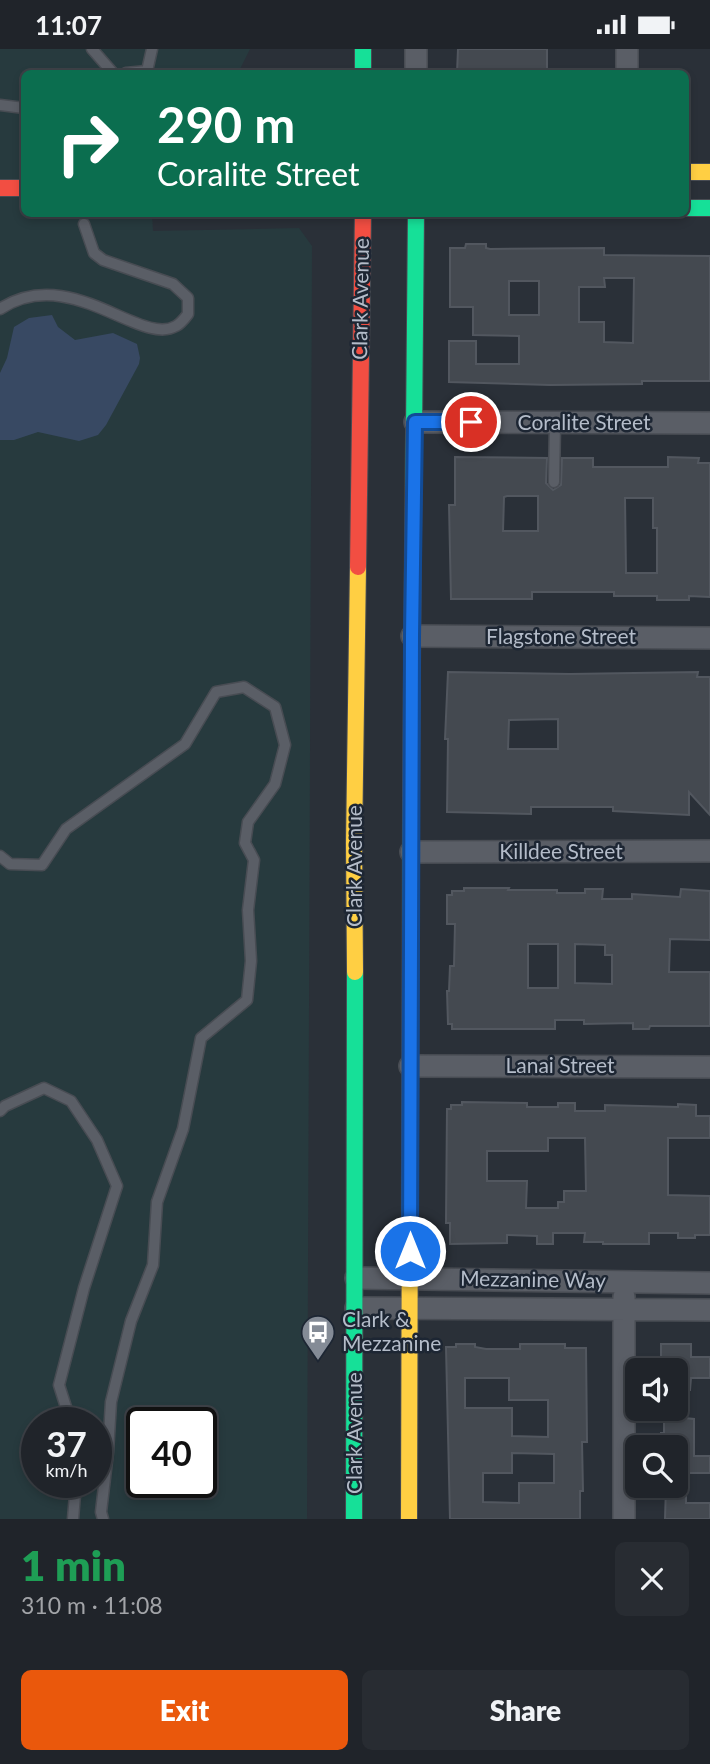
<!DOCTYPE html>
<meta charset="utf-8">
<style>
:root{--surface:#20242a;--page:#282c32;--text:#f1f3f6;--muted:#a2a4a8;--line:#3d4147;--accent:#ea580c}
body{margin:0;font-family:Lato,sans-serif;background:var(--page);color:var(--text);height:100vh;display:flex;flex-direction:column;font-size:26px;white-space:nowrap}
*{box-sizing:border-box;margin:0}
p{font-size:23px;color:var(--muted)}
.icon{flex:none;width:38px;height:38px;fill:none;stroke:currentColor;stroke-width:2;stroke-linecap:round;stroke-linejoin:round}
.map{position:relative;height:1470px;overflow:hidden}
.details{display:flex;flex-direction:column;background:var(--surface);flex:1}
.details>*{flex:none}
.guide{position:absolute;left:21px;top:21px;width:668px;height:147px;border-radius:10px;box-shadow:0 4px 10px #0003,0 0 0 2px var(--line);background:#0b6e4f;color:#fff;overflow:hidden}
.tools{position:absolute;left:625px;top:1309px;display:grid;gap:14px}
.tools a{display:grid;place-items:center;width:63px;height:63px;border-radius:10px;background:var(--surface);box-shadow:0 4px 10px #0003,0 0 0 2px var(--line);font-size:35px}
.speed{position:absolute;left:21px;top:1358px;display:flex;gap:14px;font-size:35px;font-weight:700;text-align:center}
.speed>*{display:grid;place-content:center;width:91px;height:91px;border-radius:50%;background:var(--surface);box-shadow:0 4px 10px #0003,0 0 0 2px var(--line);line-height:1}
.speed small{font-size:18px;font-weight:400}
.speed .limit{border:4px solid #111;border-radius:10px;background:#fff;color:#111}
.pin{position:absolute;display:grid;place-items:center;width:60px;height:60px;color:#fff;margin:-30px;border:4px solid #fff;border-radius:50%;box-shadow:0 2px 7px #0007}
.me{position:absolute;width:77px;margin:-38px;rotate:0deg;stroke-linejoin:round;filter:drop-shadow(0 0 5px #0008)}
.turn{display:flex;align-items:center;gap:24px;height:147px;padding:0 21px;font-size:32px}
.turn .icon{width:91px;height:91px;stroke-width:2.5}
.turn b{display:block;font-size:49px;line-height:60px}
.round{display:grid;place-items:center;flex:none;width:74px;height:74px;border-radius:10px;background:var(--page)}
.head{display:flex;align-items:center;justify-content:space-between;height:119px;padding:0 21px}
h1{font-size:42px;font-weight:800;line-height:52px;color:#1e9e55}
.action{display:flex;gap:14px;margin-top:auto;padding:14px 21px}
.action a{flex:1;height:80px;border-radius:10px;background:var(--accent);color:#fff;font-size:28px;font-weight:800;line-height:80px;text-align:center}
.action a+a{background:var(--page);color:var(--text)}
.status{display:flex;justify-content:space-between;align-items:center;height:49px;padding:0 35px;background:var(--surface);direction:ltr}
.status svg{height:19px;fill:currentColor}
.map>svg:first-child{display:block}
</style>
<div class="status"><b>11:07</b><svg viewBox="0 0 49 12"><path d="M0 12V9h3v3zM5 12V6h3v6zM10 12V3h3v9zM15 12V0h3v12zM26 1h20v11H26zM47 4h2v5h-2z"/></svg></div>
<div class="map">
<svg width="710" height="1470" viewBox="0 0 710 1470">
<rect width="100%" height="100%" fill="#2a3038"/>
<path fill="#273a3e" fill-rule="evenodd" d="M0 0H250L238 24H24V164L152 165 153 182 299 179 312 197 307 1470H0ZM37 1374H96V1433H37ZM142 1374H201V1433H142Z"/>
<path fill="#384963" d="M52 266 58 278 75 291 113 284 137 295 140 309 139 315 106 376 98 386 79 392 38 383 14 391H0V324L7 309 14 278 29 269Z"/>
<path fill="#444950" stroke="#52575f" stroke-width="2" fill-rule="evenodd" d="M458 0H547V24H529V21L495 20H474V24H457Z
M466 195H486V199L490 200 604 199V206L710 207V332H642V335L550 336 449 333V292H476V315H519V287L473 286V258H450V199H465ZM604 229H634L633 294 604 293V273H579V238H605ZM509 232H539V266H509Z
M455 408 547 409 546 434 553 441 561 436 562 409H593V418H668V408L699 409 698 414H710V548L689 547V551H657V547H614V543H532V550H451L449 456H455ZM507 447H538V482H503L504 448ZM625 449H653V479H657V524H626Z
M448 623 570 625 698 623 697 628H710V766L689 743V766L613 762V758H531V765L447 763 448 690H445ZM558 670V700H508L509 671Z
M464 839H509L508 841H557V844H585V840H603L602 850H632V845L680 848 681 840 710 842V891L670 890 669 923H710V977H650L649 980H633V974L584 975V971H555V980H452V975H448L447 942H449L450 917H454L455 875H447V846H452V842H464ZM528 895H558V939H528ZM575 895 605 896V906H612V935L575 934Z
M462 1053 527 1054V1058H558V1054H575V1062H605V1056L678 1058V1055L696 1056V1067H710V1089H668V1146L710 1147V1186H695V1189H678V1184H649V1195H603V1193H584L585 1184H553V1195H537V1187L507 1186V1194L450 1195V1174H446L447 1060H451V1056H462ZM548 1089H585L586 1142H564V1153H558V1159H526L527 1132H487V1102H548Z
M456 1295H475V1298L486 1300H520V1295H565V1299H586L587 1393H582L583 1442H580V1470H450L446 1298H456ZM465 1329H509V1351H548V1388L512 1387V1359H465ZM512 1404 554 1405V1434H519V1454L483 1453V1424H512Z
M661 1295H691V1308H710V1329H691L690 1341H676V1321H661Z
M664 1367 694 1370V1407H710V1424H676V1398H661V1384H664Z
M666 1437H686V1454H710V1470H665Z"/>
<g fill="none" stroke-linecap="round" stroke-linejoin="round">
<defs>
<path id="lane" d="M92 0 113 24
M126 24 147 22 152 0
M0 56 24 59
M0 260C70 214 140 298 176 277 180 275 185 269 188 265V249L173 235 103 211 94 204 84 175
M554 433 555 374
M0 807 10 815 42 816 66 780 185 695 216 643 244 638 275 658 285 696 275 735 248 773 245 794 254 811 248 861 251 912 247 951 201 989 183 1080 157 1153 153 1216 131 1272 111 1353 108 1403 101 1463 103 1470
M0 1062 5 1057 44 1039 71 1052 97 1091 117 1137 84 1239 59 1336 71 1374
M73 1470 76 1433"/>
<path id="street" d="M416 24V0
M627 24V0
M415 373 710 374
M412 587 710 589
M411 803 710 802
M410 1017 710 1018
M356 1229 710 1234
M356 1259 710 1261
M624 1470V1248"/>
<path id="fast" d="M363 0V24
M686 159H710
M413 492 416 164
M410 1106 411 747
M354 1470 355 923"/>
<path id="slow" d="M686 123H710
M355 923 354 794 358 518
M409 1470 410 1106"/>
<path id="jam" d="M0 139H24
M358 518 363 164
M411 747 413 492"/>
</defs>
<use href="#lane" stroke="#484c53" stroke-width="13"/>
<use href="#street" stroke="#484c53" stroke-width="24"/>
<use href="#fast" stroke="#484c53" stroke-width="18"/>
<use href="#slow" stroke="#484c53" stroke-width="18"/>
<use href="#jam" stroke="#484c53" stroke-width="18"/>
<use href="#lane" stroke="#5a5e66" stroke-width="10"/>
<use href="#street" stroke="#5a5e66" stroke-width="21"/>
<use href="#fast" stroke="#16e098" stroke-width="16"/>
<use href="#slow" stroke="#ffcf43" stroke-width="16"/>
<use href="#jam" stroke="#f24e42" stroke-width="16"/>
</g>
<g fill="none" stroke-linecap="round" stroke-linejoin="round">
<defs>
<path id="route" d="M410 1202 412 587 415 373H471"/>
</defs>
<use href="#route" stroke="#114b97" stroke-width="18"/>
<use href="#route" stroke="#1a73e8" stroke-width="12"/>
</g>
<defs>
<symbol id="bus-pin" viewBox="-11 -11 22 30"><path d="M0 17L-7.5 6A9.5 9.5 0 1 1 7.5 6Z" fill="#848b96" stroke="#1d2633"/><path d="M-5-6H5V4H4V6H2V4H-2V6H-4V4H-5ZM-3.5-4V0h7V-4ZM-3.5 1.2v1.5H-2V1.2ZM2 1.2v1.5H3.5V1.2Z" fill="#fff"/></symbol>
</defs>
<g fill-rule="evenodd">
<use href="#bus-pin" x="299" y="1264" width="38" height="52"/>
</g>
<g text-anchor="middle" stroke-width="5" stroke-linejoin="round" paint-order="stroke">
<g font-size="21" fill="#b4bcc9" stroke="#1d2633">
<text transform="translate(361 250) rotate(-89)" y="7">Clark Avenue</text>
<text x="584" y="381">Coralite Street</text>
<text x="561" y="595">Flagstone Street</text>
<text x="561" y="810">Killdee Street</text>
<text transform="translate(355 817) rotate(-90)" y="7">Clark Avenue</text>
<text x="560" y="1024">Lanai Street</text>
<text transform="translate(533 1231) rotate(1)" y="7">Mezzanine Way</text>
<text transform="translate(355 1384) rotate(-90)" y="7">Clark Avenue</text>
</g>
<g font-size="21" fill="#b4bcc9" stroke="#1d2633" text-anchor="start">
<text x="342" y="1278">Clark &amp;<tspan x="342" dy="24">Mezzanine</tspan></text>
</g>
</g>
</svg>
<div class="tools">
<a><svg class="icon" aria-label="sound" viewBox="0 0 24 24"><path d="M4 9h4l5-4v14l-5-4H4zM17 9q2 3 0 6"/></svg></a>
<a><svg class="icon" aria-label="search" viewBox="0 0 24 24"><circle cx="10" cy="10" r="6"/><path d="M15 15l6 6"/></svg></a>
</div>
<div class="speed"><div>37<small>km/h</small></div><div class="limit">40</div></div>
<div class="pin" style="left:471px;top:373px;background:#d93025"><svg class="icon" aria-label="arrive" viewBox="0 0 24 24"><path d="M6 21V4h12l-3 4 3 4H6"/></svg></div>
<svg class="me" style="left:410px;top:1202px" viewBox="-20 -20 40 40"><circle r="17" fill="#1a73e8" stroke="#fff" stroke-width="3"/><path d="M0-11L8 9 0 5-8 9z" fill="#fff"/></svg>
<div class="guide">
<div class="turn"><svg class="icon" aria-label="right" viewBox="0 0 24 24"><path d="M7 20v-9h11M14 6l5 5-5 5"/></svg><div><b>290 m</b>Coralite Street</div></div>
</div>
</div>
<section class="details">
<div class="head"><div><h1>1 min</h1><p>310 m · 11:08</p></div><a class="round"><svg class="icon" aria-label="close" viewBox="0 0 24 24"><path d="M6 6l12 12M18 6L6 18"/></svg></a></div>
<div class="action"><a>Exit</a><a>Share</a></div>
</section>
